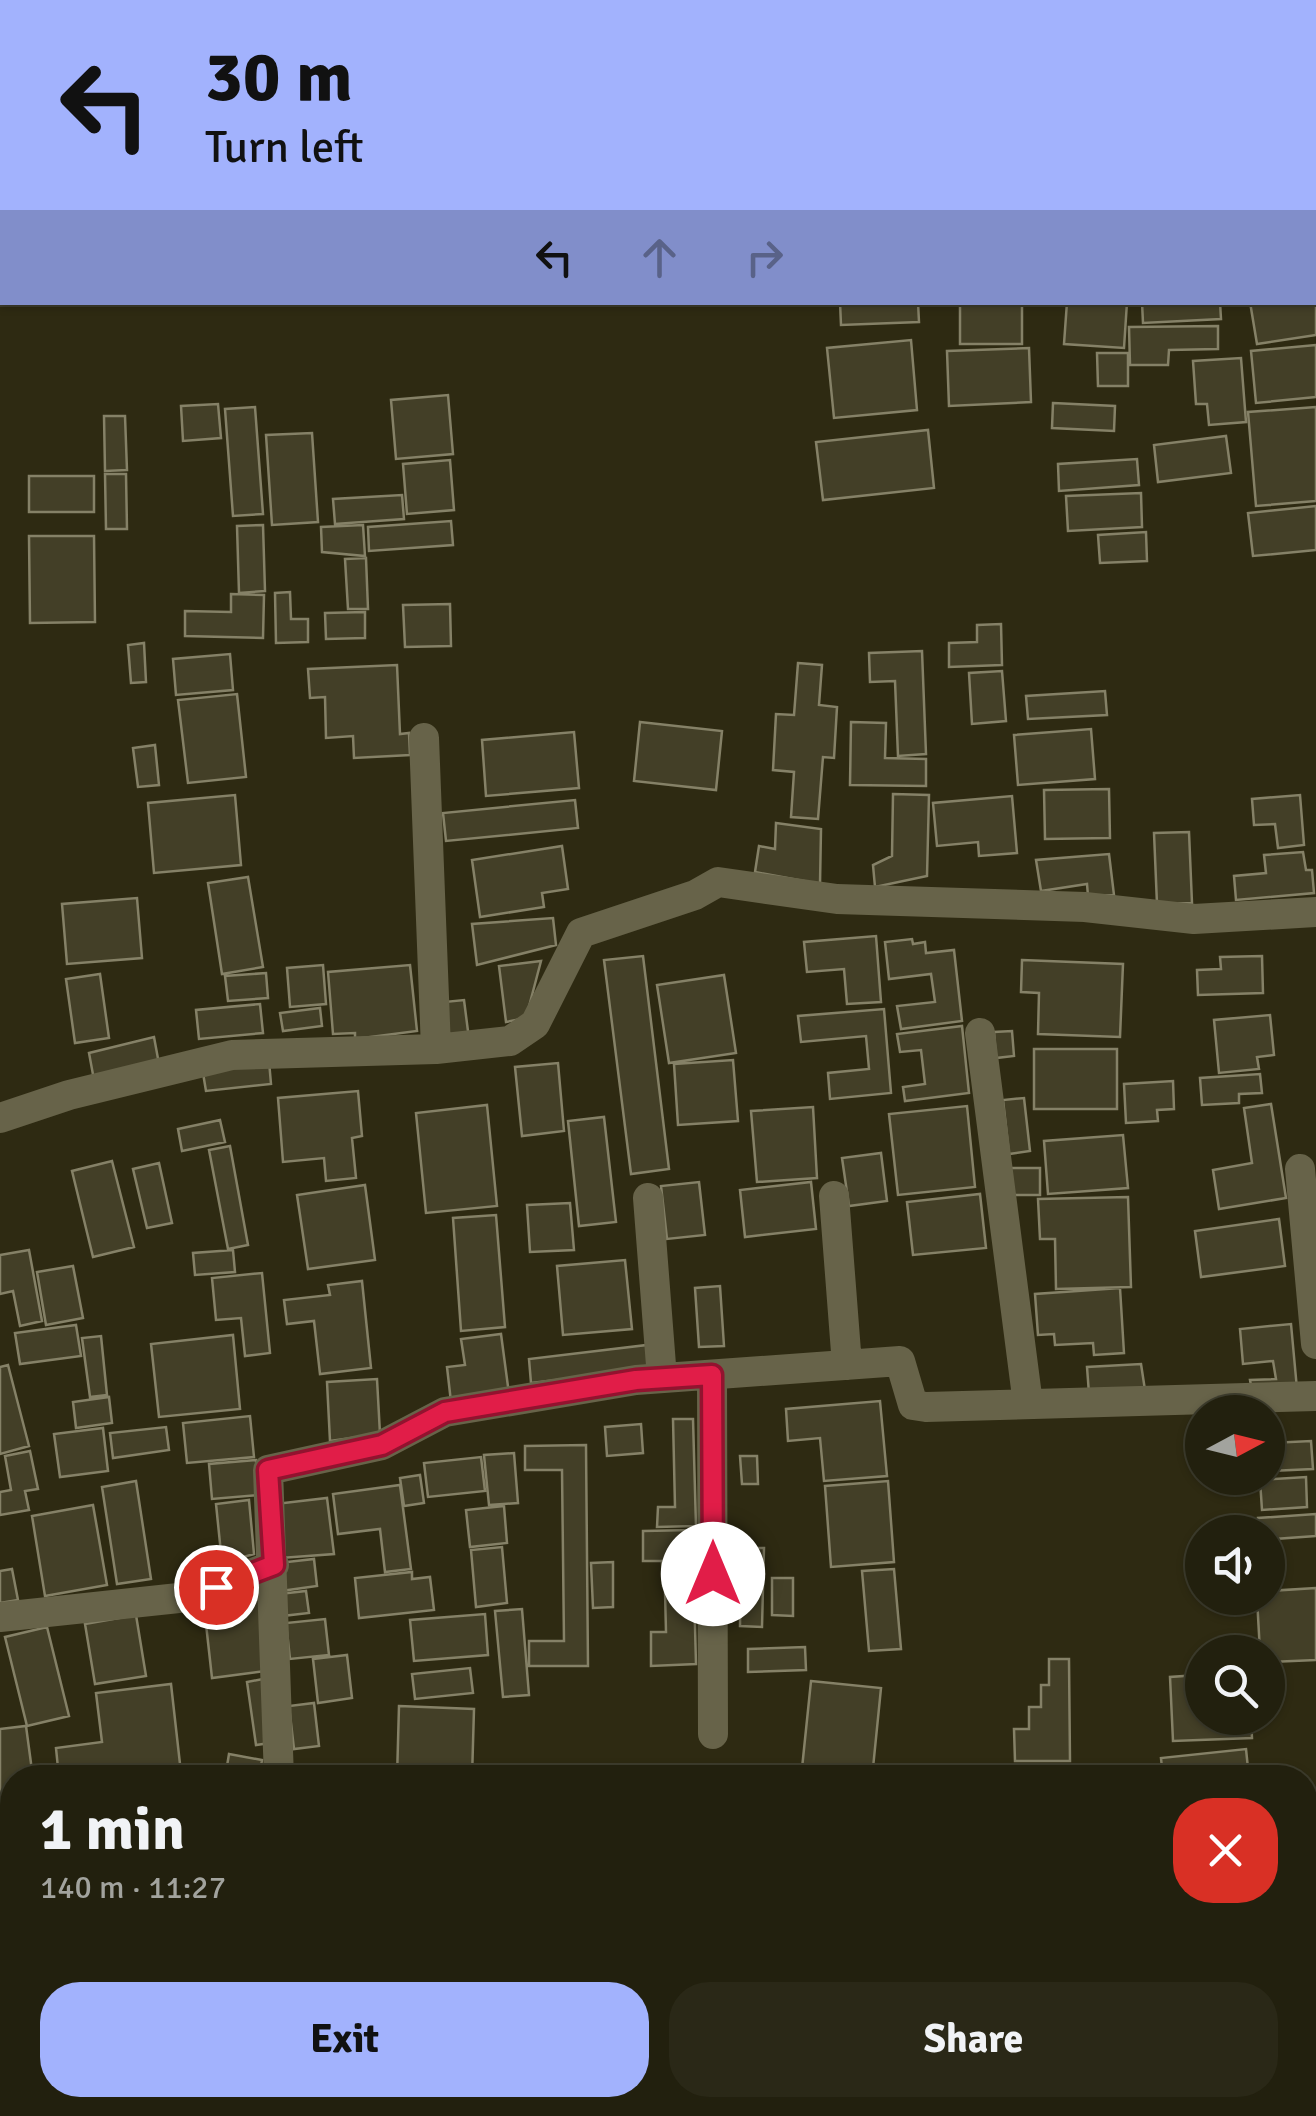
<!DOCTYPE html>
<meta charset="utf-8">
<style>
:root{--surface:#22200e;--page:#2a2817;--text:#f1f3f6;--muted:#a2a39e;--line:#3f3e2e;--accent:#a2b2fd}
body{margin:0;font-family:Signika,sans-serif;background:var(--page);color:var(--text);height:100vh;display:flex;flex-direction:column;font-size:38px;white-space:nowrap}
*{box-sizing:border-box;margin:0}
p{font-size:32px;color:var(--muted)}
.icon{flex:none;width:55px;height:55px;fill:none;stroke:currentColor;stroke-width:2;stroke-linecap:round;stroke-linejoin:round}
.map{position:relative;flex:1;overflow:hidden}
.drawer{position:absolute;left:0px;top:1765px;width:1318px;height:352px;display:flex;flex-direction:column;background:var(--surface);border-radius:40px 40px 0 0;box-shadow:0 2px 8px #0004,0 0 0 2px var(--line)}
.drawer>*{flex:none}
.hud{position:absolute;left:0px;top:0px;width:1318px;height:305px;box-shadow:0 2px 8px #0004,0 0 0 2px var(--line);background:#a2b2fd;color:#111;overflow:hidden}
.needle{width:65px;rotate:83deg}
.controls{position:absolute;left:1185px;top:1395px;display:grid;gap:20px}
.controls a{display:grid;place-items:center;width:100px;height:100px;border-radius:50%;background:var(--surface);box-shadow:0 2px 8px #0004,0 0 0 2px var(--line);font-size:50px}
.pin{position:absolute;display:grid;place-items:center;width:85px;height:85px;color:#fff;margin:-42px;border:5px solid #fff;border-radius:50%;box-shadow:0 2px 10px #0007}
.me{position:absolute;width:110px;margin:-55px;rotate:0deg;stroke-linejoin:round;filter:drop-shadow(0 0 8px #0008)}
.turn{display:flex;align-items:center;gap:35px;height:210px;padding:0 40px;font-size:45px}
.turn .icon{width:130px;height:130px;stroke-width:2.5}
.turn b{display:block;font-size:70px;line-height:85px}
.lanes{display:flex;align-items:center;height:95px;padding:0 40px;background:#0003;justify-content:center;gap:50px;direction:ltr}
.lanes .off{opacity:.35}
.round{display:grid;place-items:center;flex:none;width:105px;height:105px;border-radius:40px;background:var(--page)}
.overview{display:flex;align-items:center;justify-content:space-between;height:170px;padding:0 40px}
h1{font-size:60px;font-weight:700;line-height:75px}
.button{display:flex;gap:20px;margin-top:auto;padding:20px 40px}
.button a{flex:1;height:115px;border-radius:40px;background:var(--accent);color:#111;font-size:40px;font-weight:700;line-height:115px;text-align:center}
.button a+a{background:var(--page);color:var(--text)}
.map>svg:first-child{display:block}
</style>
<div class="map">
<svg width="1316" height="2116" viewBox="0 0 1316 2116">
<rect width="100%" height="100%" fill="#2e2a12"/>
<path fill="#433f27" stroke="#858167" stroke-width="2.5" d="M1316 269V335L1257 344 1250 302H1315Z
M840 302H918L919 322 841 325Z
M960 302H1022V344H960Z
M1067 302H1127L1124 348 1064 344Z
M1142 302H1220L1221 319 1143 323Z
M1218 326V349L1169 350 1168 365H1130L1129 327Z
M911 340 917 410 834 418 827 348Z
M1316 345V397L1256 403 1251 351Z
M1029 348 1031 402 949 406 947 351Z
M1097 353H1128V386H1098Z
M1241 358 1246 422 1209 425 1207 404H1196L1193 361Z
M448 395 453 454 396 459 391 400Z
M1053 403 1115 406 1114 431 1052 428Z
M218 404 221 438 183 441 181 406Z
M255 407 263 514 233 516 225 409Z
M1316 407V501L1256 506 1248 412Z
M104 416H125L127 470 105 471Z
M928 430 934 488 823 500 816 442Z
M312 433 318 522 272 525 266 435Z
M1226 436 1231 473 1158 482 1154 445Z
M1137 459 1139 485 1059 491 1058 464Z
M450 460 454 510 407 514 403 464Z
M105 474H126L127 529H106Z
M29 476H94V512H29Z
M1141 493 1142 527 1068 531 1066 496Z
M402 495 404 519 335 524 333 499Z
M1316 506V550L1253 556 1248 513Z
M451 521 453 545 369 551 368 527Z
M263 525 265 591 239 593 237 526Z
M363 525 365 556 322 552 321 527Z
M1146 532 1147 561 1100 563 1098 535Z
M29 536H94L95 622 30 623Z
M366 558 368 609H348L345 559Z
M290 592 291 619H308V642L276 643 275 593Z
M231 594 264 595 263 638 185 636V611L231 612Z
M450 604 451 646 405 647 403 605Z
M365 612V638L326 639 325 613Z
M1001 624 1002 665 949 667V643L977 642V625Z
M144 643 146 682 131 683 128 645Z
M922 651 926 754 898 756 895 681 870 682 869 653Z
M230 654 233 690 176 695 173 659Z
M798 663 822 665 819 705 837 707 834 758 823 757 818 819 791 817 794 772 773 770 776 714 794 715Z
M397 665 400 734 409 733 410 755 354 758 353 736 326 738 325 697 310 698 308 669Z
M1002 671 1006 721 972 724 969 673Z
M1105 691 1107 715 1028 719 1026 696Z
M237 694 246 777 188 783 178 700Z
M640 722 722 731 716 790 634 781Z
M851 722 886 723 885 758 926 759V786L850 785Z
M1091 729 1095 779 1018 785 1014 735Z
M574 732 579 788 486 796 482 740Z
M155 745 159 785 138 787 133 748Z
M1109 789 1110 838 1045 839 1044 790Z
M893 794 929 795 927 876 875 887 873 865 892 856Z
M235 795 241 865 154 873 148 803Z
M1300 795 1304 845 1278 848 1275 824 1254 825 1252 799Z
M1012 796 1017 853 979 856 978 842 937 846 933 803Z
M575 800 578 828 446 841 443 813Z
M776 823 821 829 820 884 755 872 759 846 775 849Z
M1189 832 1192 903 1157 904 1154 833Z
M562 846 568 889 542 893 544 907 480 917 472 860Z
M1303 852 1306 870H1312L1314 893 1236 900 1234 876 1266 873 1264 855Z
M1109 854 1114 895 1088 896 1087 884 1041 891 1036 860Z
M248 877 263 967 222 974 208 883Z
M137 898 142 958 67 964 62 904Z
M553 918 556 945 477 965 472 924Z
M876 936 881 1002 847 1004 844 969 807 972 804 942Z
M912 939 913 944 925 942 926 953 954 950 962 1021 901 1029 897 1006 935 1002 931 974 889 979 885 942Z
M643 956 669 1169 631 1174 604 960Z
M1262 956 1263 993 1198 995 1197 970 1221 969 1220 957Z
M1022 960 1123 964 1120 1037 1038 1034 1039 993 1021 992Z
M541 961 526 1018 506 1022 499 966Z
M323 965 326 1004 290 1007 287 968Z
M410 965 417 1031 355 1039V1033L333 1034 328 972Z
M266 973 268 998 228 1001 225 976Z
M100 974 109 1038 75 1043 66 979Z
M724 975 736 1053 669 1063 657 985Z
M464 1000 469 1039 448 1041 444 1002Z
M260 1004 263 1033 199 1039 196 1010Z
M320 1008 322 1026 283 1031 280 1013Z
M884 1009 891 1093 830 1099 828 1073 869 1069 866 1036 801 1042 798 1016Z
M1270 1015 1274 1055 1257 1057 1259 1069 1219 1073 1214 1020Z
M962 1026 969 1093 905 1101 903 1087 925 1084 921 1050 900 1052 897 1034Z
M1012 1031 1014 1056 996 1058 994 1032Z
M154 1037 159 1064 94 1080 89 1053Z
M1034 1049H1117V1109H1034Z
M733 1060 738 1121 678 1125 674 1064Z
M269 1061 271 1084 206 1091 202 1067Z
M558 1063 564 1131 522 1136 515 1067Z
M1260 1074 1262 1093 1239 1094V1103L1202 1105 1200 1078Z
M1173 1081 1174 1109 1157 1110 1158 1121 1126 1123 1124 1084Z
M358 1091 362 1136 352 1138 356 1178 326 1181 324 1158 283 1162 278 1098Z
M1024 1098 1030 1151 1009 1154 1003 1100Z
M1271 1104 1286 1198 1219 1209 1213 1170 1252 1163 1244 1108Z
M487 1105 497 1206 426 1213 416 1113Z
M967 1106 975 1187 898 1195 889 1114Z
M813 1107 817 1178 757 1182 751 1111Z
M604 1117 616 1222 579 1226 568 1121Z
M220 1120 225 1142 182 1151 178 1129Z
M1123 1135 1128 1188 1048 1194 1044 1141Z
M230 1146 248 1245 228 1249 209 1150Z
M881 1153 887 1201 849 1206 842 1158Z
M112 1161 134 1247 93 1257 72 1171Z
M159 1163 172 1223 147 1228 133 1169Z
M1006 1168H1040V1195H1006Z
M699 1182 705 1235 667 1239 661 1186Z
M811 1182 816 1229 745 1237 740 1190Z
M365 1185 375 1260 308 1269 297 1195Z
M980 1194 986 1248 913 1255 907 1202Z
M1128 1197 1131 1287 1056 1289 1055 1239H1040L1038 1199Z
M570 1203 574 1250 530 1252 527 1205Z
M496 1215 505 1327 461 1331 453 1218Z
M1279 1219 1285 1266 1201 1277 1195 1231Z
M29 1250 42 1321 20 1326 13 1291 0 1294V1255Z
M233 1250 235 1272 195 1275 193 1253Z
M625 1260 632 1329 563 1335 557 1266Z
M73 1266 83 1318 46 1325 37 1272Z
M262 1273 270 1353 245 1356 241 1318 216 1320 212 1278Z
M362 1281 371 1368 320 1374 314 1321 287 1324 284 1300 330 1295 328 1285Z
M720 1286 724 1346 699 1347 695 1288Z
M1120 1288 1124 1353 1094 1355 1093 1343 1055 1345 1054 1334 1038 1335 1035 1294Z
M1291 1324 1297 1389 1252 1391 1250 1380 1276 1379 1273 1361 1243 1364 1240 1329Z
M76 1325 81 1356 20 1364 15 1333Z
M501 1334 509 1394 451 1402 447 1367 465 1365 461 1339Z
M233 1335 240 1409 159 1417 151 1344Z
M101 1336 107 1395 90 1397 82 1338Z
M647 1345 650 1369 531 1383 529 1359Z
M1141 1364 1145 1390 1089 1394 1087 1367Z
M8 1365 29 1446 0 1454V1367Z
M377 1379 380 1434 330 1441 327 1382Z
M109 1397 112 1423 76 1428 73 1402Z
M880 1401 887 1476 824 1481 820 1438 788 1441 786 1409Z
M250 1416 254 1457 187 1463 183 1423Z
M673 1419H693L696 1526 657 1527 658 1507H675Z
M641 1424 643 1453 607 1456 605 1427Z
M166 1427 169 1450 113 1458 110 1433Z
M103 1428 108 1471 60 1477 54 1434Z
M1311 1441 1313 1469 1268 1471V1443Z
M586 1445 588 1666H529V1641H564L562 1470H525V1446Z
M30 1451 38 1489 25 1491 29 1510 0 1515V1492L11 1490 5 1456Z
M514 1453 518 1503 489 1505 484 1455Z
M740 1456H757L758 1484H742Z
M481 1457 485 1491 428 1497 424 1463Z
M256 1460 258 1495 212 1499 209 1464Z
M420 1475 424 1503 404 1506 400 1478Z
M1306 1477 1307 1507 1262 1510 1260 1480Z
M136 1481 151 1579 117 1584 102 1487Z
M888 1481 894 1562 831 1567 825 1486Z
M400 1485 411 1569 385 1572 380 1529 338 1534 333 1494Z
M327 1498 334 1554 281 1558 275 1504Z
M249 1500 254 1554 222 1563 216 1504Z
M93 1505 107 1585 45 1596 32 1516Z
M504 1506 507 1543 470 1547 466 1510Z
M1316 1514V1536L1275 1539 1277 1566 1268 1567V1532H1259L1258 1518Z
M694 1530V1585L663 1586 662 1561H643V1531Z
M502 1547 507 1603 476 1607 471 1550Z
M741 1548H764L762 1627 740 1626Z
M314 1559 317 1586 281 1591 278 1563Z
M613 1562V1607L593 1608 591 1563Z
M12 1569 18 1600 0 1603V1571Z
M894 1569 901 1649 869 1651 862 1571Z
M412 1572V1579L430 1577 434 1610 359 1618 355 1578Z
M772 1578H793V1616L772 1615Z
M1316 1588V1660L1268 1662V1652H1260L1257 1598H1268V1591Z
M694 1590 696 1664 651 1666V1632H666L665 1591Z
M306 1591 309 1613 282 1616 279 1594Z
M264 1599 273 1670 212 1678 204 1606Z
M522 1609 529 1695 503 1697 495 1611Z
M485 1614 488 1655 414 1661 410 1620Z
M136 1615 146 1676 95 1684 85 1624Z
M325 1619 329 1655 290 1659 286 1623Z
M47 1627 69 1716 27 1726 5 1637Z
M805 1647 806 1670 748 1672V1649Z
M347 1655 352 1698 318 1703 313 1659Z
M1197 1657H1202V1718H1251L1252 1738 1173 1741 1170 1677 1198 1675Z
M1049 1659H1069L1070 1761H1015L1014 1729H1029V1707H1041V1685H1049Z
M470 1668 473 1693 415 1699 412 1674Z
M268 1678 277 1742 256 1745 247 1682Z
M811 1681 881 1688 872 1778H801Z
M171 1684 180 1764 59 1778 56 1748 102 1742 96 1693Z
M314 1703 319 1746 294 1749 289 1706Z
M399 1706 474 1709 472 1778H397Z
M26 1726 33 1778H12V1812L0 1814V1729Z
M1246 1749 1249 1778H1163L1161 1758Z
M229 1754 262 1760 259 1778H225Z
M710 1770 735 1772 734 1778H710Z
M7 1816 11 1843 0 1845V1817Z
M0 1953H12V2013H0Z
M181 2105H207L206 2116H180Z
M423 2105H484L482 2116H422Z
M504 2105H579L578 2116H503Z
M937 2105H1009L1011 2116H939Z
M1037 2105H1116L1117 2116H1039Z"/>
<g fill="none" stroke-linecap="round" stroke-linejoin="round">
<path stroke="#676349" stroke-width="30" d="M949 2 960 0
M0 119H2
M424 738 436 1049
M980 1033 1028 1404
M0 1118 69 1095 232 1055 436 1049 510 1041 535 1024 581 933 695 895 718 882 837 899 1085 907 1194 919 1316 912
M1300 1169 1316 1344
M834 1196 847 1365
M648 1198 662 1378
M712 1375 713 1734
M0 1617 188 1597 274 1565
M279 1778 268 1470 382 1445 445 1412 636 1380 900 1361 913 1405 926 1407 1316 1396
M0 2020H12"/>
</g>
<g fill="none" stroke-linecap="round" stroke-linejoin="round">
<defs>
<path id="route" d="M216 1587 274 1565 268 1470 382 1445 445 1412 636 1380 712 1375 713 1574"/>
</defs>
<use href="#route" stroke="#92132f" stroke-width="25"/>
<use href="#route" stroke="#e11d48" stroke-width="18"/>
</g>
</svg>
<div class="controls">
<a><svg class="needle" viewBox="-14 -14 28 28"><path d="M0-13l5 13h-10z" fill="#e53935"/><path d="M0 13l5-13h-10z" fill="#a2a39e"/></svg></a>
<a><svg class="icon" aria-label="sound" viewBox="0 0 24 24"><path d="M4 9h4l5-4v14l-5-4H4zM17 9q2 3 0 6"/></svg></a>
<a><svg class="icon" aria-label="search" viewBox="0 0 24 24"><circle cx="10" cy="10" r="6"/><path d="M15 15l6 6"/></svg></a>
</div>
<div class="pin" style="left:216px;top:1587px;background:#d93025"><svg class="icon" aria-label="arrive" viewBox="0 0 24 24"><path d="M6 21V4h12l-3 4 3 4H6"/></svg></div>
<svg class="me" style="left:713px;top:1574px" viewBox="-20 -20 40 40"><circle r="19" fill="#fff"/><path d="M0-13L10 11 0 6-10 11z" fill="#e11d48"/></svg>
<div class="hud">
<div class="turn"><svg class="icon" aria-label="left" viewBox="0 0 24 24"><path d="M17 20v-9H6M10 6l-5 5 5 5"/></svg><div><b>30 m</b>Turn left</div></div>
<div class="lanes"><svg class="icon" aria-label="left" viewBox="0 0 24 24"><path d="M17 20v-9H6M10 6l-5 5 5 5"/></svg><svg class="icon off" aria-label="ahead" viewBox="0 0 24 24"><path d="M12 20V5M6 11l6-6 6 6"/></svg><svg class="icon off" aria-label="right" viewBox="0 0 24 24"><path d="M7 20v-9h11M14 6l5 5-5 5"/></svg></div>
</div>
<section class="drawer">
<div class="overview"><div><h1>1 min</h1><p>140 m · 11:27</p></div><a class="round" style="background:#d93025;color:#fff"><svg class="icon" aria-label="close" viewBox="0 0 24 24"><path d="M6 6l12 12M18 6L6 18"/></svg></a></div>
<div class="button"><a>Exit</a><a>Share</a></div>
</section>
</div>
